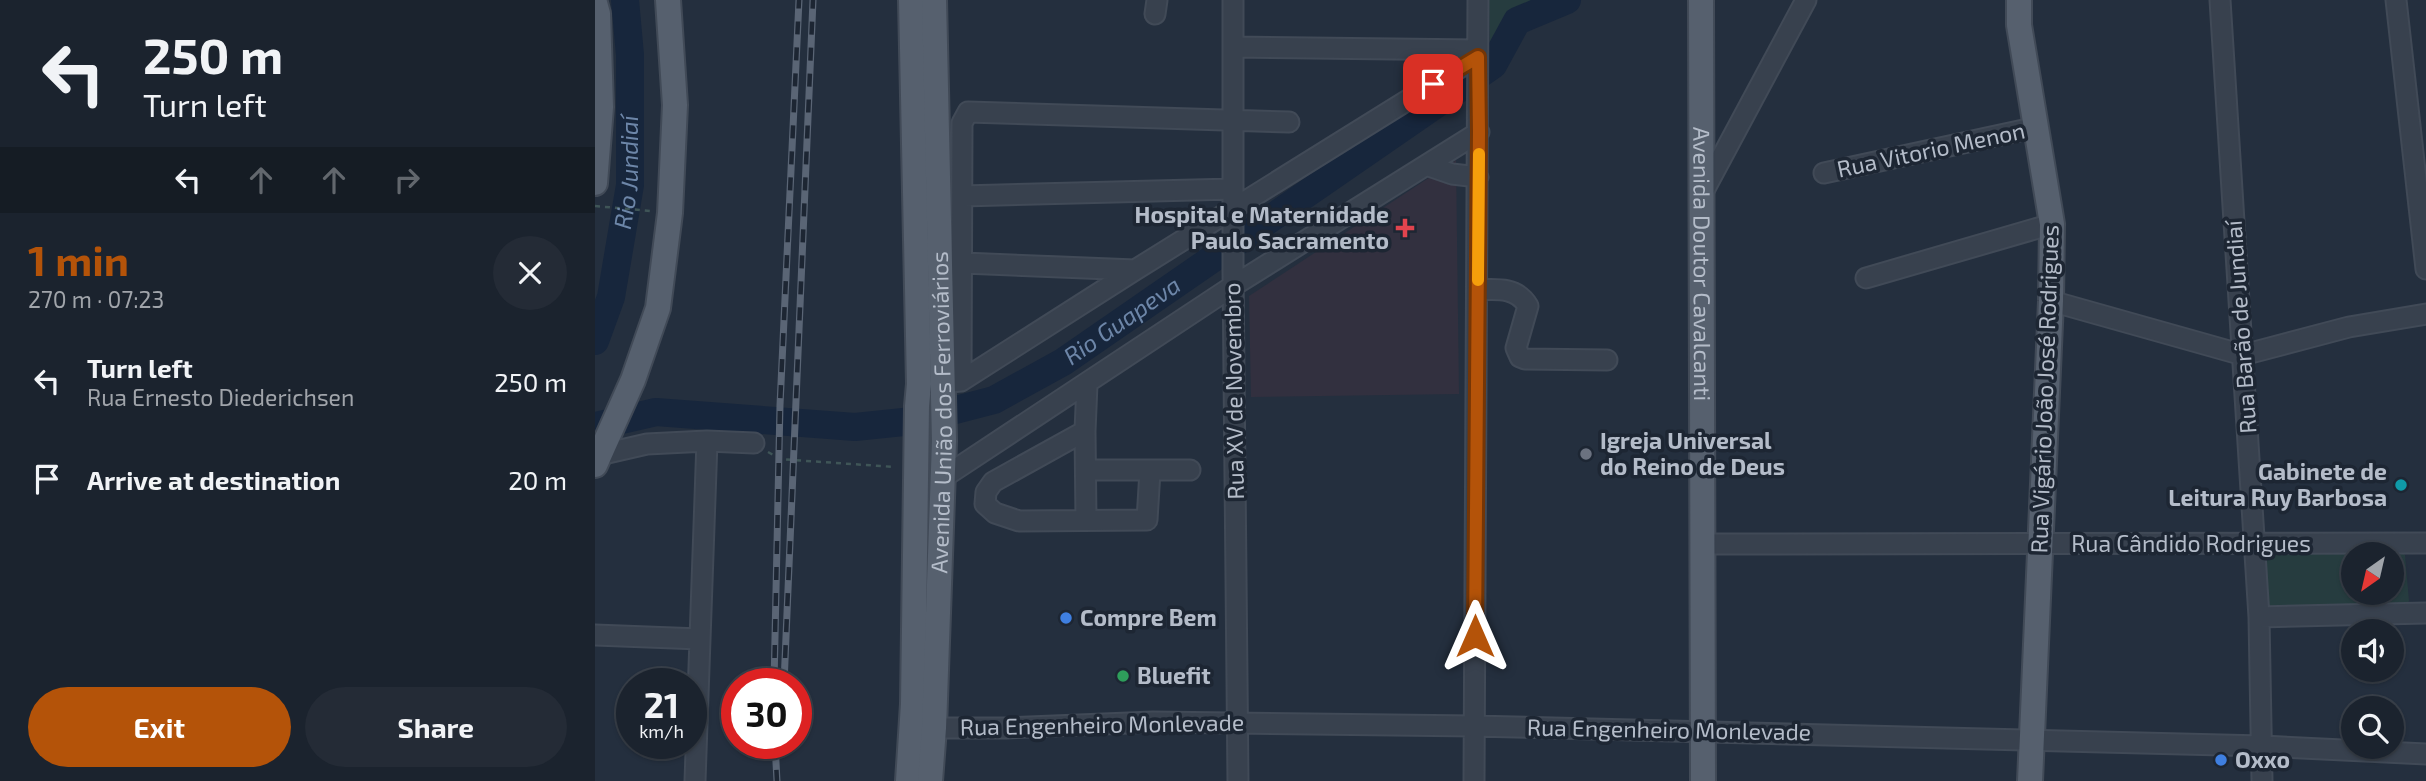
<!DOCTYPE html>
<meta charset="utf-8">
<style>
:root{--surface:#1b232e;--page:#242b36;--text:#f1f3f6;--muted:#a0a4aa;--line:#39404a;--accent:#b45309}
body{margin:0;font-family:"Exo 2",sans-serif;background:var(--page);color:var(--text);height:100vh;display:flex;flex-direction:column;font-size:26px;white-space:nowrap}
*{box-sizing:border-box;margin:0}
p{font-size:23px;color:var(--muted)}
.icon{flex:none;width:38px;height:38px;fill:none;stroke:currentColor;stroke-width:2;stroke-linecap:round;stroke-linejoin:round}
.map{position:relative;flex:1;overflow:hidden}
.sheet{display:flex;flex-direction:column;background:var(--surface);width:595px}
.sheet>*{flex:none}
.hud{background:#1b232e;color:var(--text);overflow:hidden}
.needle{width:46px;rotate:214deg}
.fabs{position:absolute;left:1746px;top:542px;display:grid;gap:14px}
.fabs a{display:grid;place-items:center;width:63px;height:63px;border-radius:50%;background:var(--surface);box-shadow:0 2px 5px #0004,0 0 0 2px var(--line);font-size:35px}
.speed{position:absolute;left:21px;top:668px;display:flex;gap:14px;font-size:35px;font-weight:700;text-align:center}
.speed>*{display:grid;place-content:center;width:91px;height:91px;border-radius:50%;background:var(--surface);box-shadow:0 2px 5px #0004,0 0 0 2px var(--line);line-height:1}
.speed small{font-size:18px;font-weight:400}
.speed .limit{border:10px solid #d22;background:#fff;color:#111}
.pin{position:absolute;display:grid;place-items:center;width:60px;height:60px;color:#fff;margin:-30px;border-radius:14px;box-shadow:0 4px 10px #0006}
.me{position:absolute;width:77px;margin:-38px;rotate:0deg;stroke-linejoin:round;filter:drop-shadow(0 0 5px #0008)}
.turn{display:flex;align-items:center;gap:24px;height:147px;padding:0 28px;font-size:32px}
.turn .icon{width:91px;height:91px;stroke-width:2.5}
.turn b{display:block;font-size:49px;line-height:60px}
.lanes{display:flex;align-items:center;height:66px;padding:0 28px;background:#0003;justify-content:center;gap:35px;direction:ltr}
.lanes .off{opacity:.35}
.round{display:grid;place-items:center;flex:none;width:74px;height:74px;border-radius:37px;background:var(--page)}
.headline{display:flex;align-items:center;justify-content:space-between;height:119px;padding:0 28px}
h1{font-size:42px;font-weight:700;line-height:52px;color:var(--accent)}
.button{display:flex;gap:14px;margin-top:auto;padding:14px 28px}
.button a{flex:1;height:80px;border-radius:42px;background:var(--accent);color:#fff;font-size:28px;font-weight:700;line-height:80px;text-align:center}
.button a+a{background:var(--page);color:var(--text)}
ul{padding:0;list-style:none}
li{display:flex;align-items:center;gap:21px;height:98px;padding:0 28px}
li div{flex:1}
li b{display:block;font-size:26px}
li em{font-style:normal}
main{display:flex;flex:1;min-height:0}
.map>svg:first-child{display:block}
</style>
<main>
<section class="sheet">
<div class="hud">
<div class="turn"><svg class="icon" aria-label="left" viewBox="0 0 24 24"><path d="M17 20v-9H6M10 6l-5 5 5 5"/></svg><div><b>250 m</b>Turn left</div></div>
<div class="lanes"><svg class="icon" aria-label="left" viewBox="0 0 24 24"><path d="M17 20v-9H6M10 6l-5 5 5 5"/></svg><svg class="icon off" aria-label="ahead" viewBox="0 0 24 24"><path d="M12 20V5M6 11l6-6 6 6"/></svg><svg class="icon off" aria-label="ahead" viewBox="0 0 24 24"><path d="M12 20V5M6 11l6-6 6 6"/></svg><svg class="icon off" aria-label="right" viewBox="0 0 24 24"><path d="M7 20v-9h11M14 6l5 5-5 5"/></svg></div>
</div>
<div class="headline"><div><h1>1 min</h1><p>270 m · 07:23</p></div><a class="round"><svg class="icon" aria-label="close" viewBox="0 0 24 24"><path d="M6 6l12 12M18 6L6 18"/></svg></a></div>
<ul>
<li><svg class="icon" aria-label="left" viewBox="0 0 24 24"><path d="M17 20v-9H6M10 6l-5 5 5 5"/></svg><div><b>Turn left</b><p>Rua Ernesto Diederichsen</p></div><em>250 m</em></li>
<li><svg class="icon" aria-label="arrive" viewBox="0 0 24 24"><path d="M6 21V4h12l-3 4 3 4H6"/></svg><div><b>Arrive at destination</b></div><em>20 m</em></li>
</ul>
<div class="button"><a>Exit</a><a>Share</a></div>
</section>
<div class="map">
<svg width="1831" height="781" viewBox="0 0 1831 781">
<rect width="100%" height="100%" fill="#242f3e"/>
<path fill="#32303f" d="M861 160 864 394 656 397 654 296Z"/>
<path fill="#263c3f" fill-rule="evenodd" d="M894 0H947L914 18 895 57Z
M1673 547 1803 548 1810 555 1814 601 1809 609 1674 610 1668 606 1666 557ZM1759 555H1797V593H1759Z"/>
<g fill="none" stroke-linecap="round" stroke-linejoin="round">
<g stroke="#17263c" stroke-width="28">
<path id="s1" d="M0 341 16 297 35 185V55L30 0"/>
<path id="s2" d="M0 426 61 412 260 427 318 421 399 400 468 362 898 65 922 21 972 0"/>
</g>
<defs>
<path id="minor" d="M638 0V271L643 781
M1625 0 1664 617 1667 781
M1801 0 1831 269
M560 14 562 0
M638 47 882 50
M831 165 857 174 883 177
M1229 173 1442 127
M1107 194 1211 0
M367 196 638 189
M368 263 540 270
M1271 278 1457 224
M882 290C902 289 922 287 933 306L921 348 925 357 930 359 1012 360
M1456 301 1648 355 1754 327 1831 314
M366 381 367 123 373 112 694 122
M333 384 366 381 540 270 882 57
M490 431 398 482 391 492 390 504 400 513 424 521 552 520 555 471
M4 455 52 444 112 441 159 443
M491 470H595
M346 479 638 286 884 132
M491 519 490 431 492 384
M1108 544 1831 543
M1664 617 1831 613
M0 635 105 639
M325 728H411L558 722 879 726 1667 746 1831 754
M100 781 112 441
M879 781 883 0"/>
<g id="major">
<path id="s3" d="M1106 0 1108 781"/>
<path d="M1424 0V25L1457 224 1456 301 1435 781"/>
<path d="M0 3 3 14 6 107 0 183"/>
<path d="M0 465 38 380 63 308 75 213 80 105 73 0"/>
<path d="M313 781 318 704 322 406 324 384 316 0"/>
<path id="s4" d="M335 781 339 728 349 441 339 0"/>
</g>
</defs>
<use href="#minor" stroke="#414a57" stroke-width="23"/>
<use href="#major" stroke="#414a57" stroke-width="28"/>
<path stroke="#3f5557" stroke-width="2.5" stroke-dasharray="5 5" stroke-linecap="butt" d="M0 206 56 211
M173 452 185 459 198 460 300 467"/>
<use href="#minor" stroke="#38414e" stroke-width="19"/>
<use href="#major" stroke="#56606e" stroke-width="24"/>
<defs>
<path id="rail" d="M179 684 185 405 204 0
M189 684 218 0
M180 744 182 781"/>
</defs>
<use href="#rail" stroke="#5a6575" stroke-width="7"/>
<use href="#rail" stroke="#1d2633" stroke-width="4.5" stroke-dasharray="13" stroke-linecap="butt"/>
</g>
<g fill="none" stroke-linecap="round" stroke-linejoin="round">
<defs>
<path id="route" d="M838 84 883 57 884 132 880 636"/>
</defs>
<use href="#route" stroke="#753606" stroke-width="18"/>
<use href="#route" stroke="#b45309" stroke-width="12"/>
<path stroke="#f59e0b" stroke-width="12" d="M883 280 884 154"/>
</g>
<path fill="#e0444e" stroke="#1d2633" stroke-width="2.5" d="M806.5 217.5h7v7h7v7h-7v7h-7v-7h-7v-7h7z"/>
<circle fill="#6b7280" stroke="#1d2633" stroke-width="2.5" cx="991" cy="454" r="7"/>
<circle fill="#0f9aa8" stroke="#1d2633" stroke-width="2.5" cx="1806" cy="485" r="7"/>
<g fill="#3f7fe0" stroke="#1d2633" stroke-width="2.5">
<circle cx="471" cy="618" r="7"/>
<circle cx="1626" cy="760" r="7"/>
</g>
<circle fill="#2e9e5b" stroke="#1d2633" stroke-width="2.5" cx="528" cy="676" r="7"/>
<g text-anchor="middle" stroke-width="7" stroke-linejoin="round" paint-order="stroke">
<g font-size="23" fill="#b4bcc9" stroke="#1d2633">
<text transform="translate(1336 150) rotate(-12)" y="8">Rua Vitorio Menon</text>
<text dy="8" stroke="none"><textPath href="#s3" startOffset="264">Avenida Doutor Cavalcanti</textPath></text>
<text transform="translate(1646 327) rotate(-94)" y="8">Rua Barão de Jundiaí</text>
<text transform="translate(1450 389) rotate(-88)" y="8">Rua Vigário João José Rodrigues</text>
<text transform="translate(639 391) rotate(-91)" y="8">Rua XV de Novembro</text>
<text dy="8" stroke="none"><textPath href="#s4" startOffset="369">Avenida União dos Ferroviários</textPath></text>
<text x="1596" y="552">Rua Cândido Rodrigues</text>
<text transform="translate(507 725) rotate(-1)" y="8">Rua Engenheiro Monlevade</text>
<text transform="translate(1074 730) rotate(1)" y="8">Rua Engenheiro Monlevade</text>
</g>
<g font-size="23" font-weight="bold" fill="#b4bcc9" stroke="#1d2633" text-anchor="start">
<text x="794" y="223" text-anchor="end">Hospital e Maternidade<tspan x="794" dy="26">Paulo Sacramento</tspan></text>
<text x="1005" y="449">Igreja Universal<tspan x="1005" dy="26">do Reino de Deus</tspan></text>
<text x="1792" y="480" text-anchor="end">Gabinete de<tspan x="1792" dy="26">Leitura Ruy Barbosa</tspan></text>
<text x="485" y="626">Compre Bem</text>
<text x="542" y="684">Bluefit</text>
<text x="1640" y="768">Oxxo</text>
</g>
<g font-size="24" font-style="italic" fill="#6d86a8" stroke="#1d2633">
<text dy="8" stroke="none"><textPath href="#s1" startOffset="173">Rio Jundiaí</textPath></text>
<text dy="8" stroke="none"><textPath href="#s2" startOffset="555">Rio Guapeva</textPath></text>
</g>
</g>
</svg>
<div class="fabs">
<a><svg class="needle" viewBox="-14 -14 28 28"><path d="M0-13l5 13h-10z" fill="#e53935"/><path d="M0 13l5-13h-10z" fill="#a0a4aa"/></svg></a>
<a><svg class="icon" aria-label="sound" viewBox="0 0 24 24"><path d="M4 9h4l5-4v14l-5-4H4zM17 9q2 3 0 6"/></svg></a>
<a><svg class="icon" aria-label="search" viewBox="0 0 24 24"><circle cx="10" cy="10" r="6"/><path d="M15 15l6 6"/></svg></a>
</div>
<div class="speed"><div>21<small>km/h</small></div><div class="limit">30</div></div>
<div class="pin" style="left:838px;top:84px;background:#d93025"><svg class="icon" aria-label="arrive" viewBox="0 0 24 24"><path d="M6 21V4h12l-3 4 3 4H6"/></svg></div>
<svg class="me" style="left:880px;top:636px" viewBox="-20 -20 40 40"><path d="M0-17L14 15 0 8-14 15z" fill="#b45309" stroke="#fff" stroke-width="4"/></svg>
</div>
</main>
